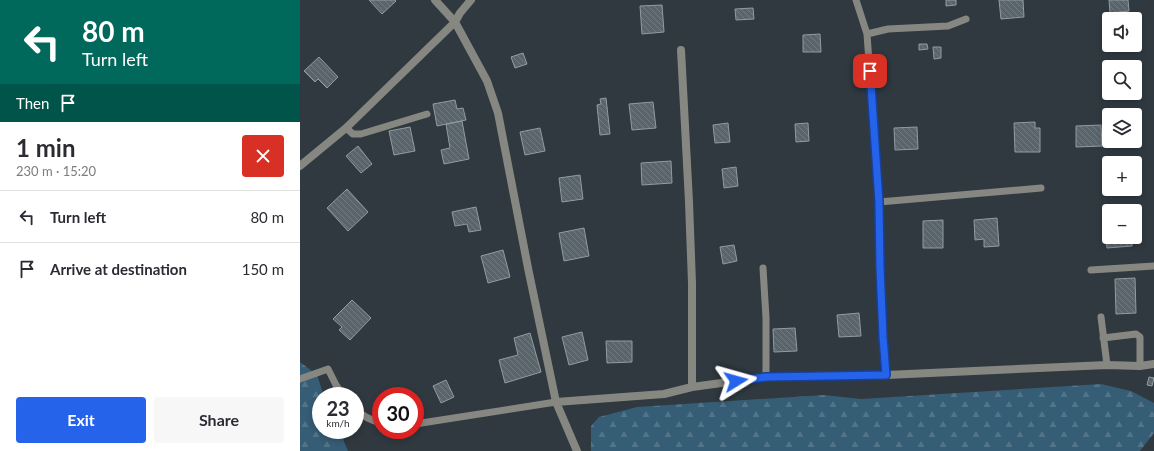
<!DOCTYPE html>
<meta charset="utf-8">
<style>
:root{--surface:#fff;--page:#f7f7f7;--text:#2b2b33;--muted:#7c7c81;--line:#e1e1e2;--accent:#2563eb}
body{margin:0;font-family:Lato,sans-serif;background:var(--page);color:var(--text);height:100vh;display:flex;flex-direction:column;font-size:15px;white-space:nowrap}
*{box-sizing:border-box;margin:0}
p{font-size:13px;color:var(--muted)}
.icon{flex:none;width:22px;height:22px;fill:none;stroke:currentColor;stroke-width:2;stroke-linecap:round;stroke-linejoin:round}
.map{position:relative;flex:1;overflow:hidden}
.sheet{display:flex;flex-direction:column;background:var(--surface);width:300px}
.sheet>*{flex:none}
.top-card{background:#00695c;color:#fff;overflow:hidden}
.controls{position:absolute;left:802px;top:12px;display:grid;gap:8px}
.controls a{display:grid;place-items:center;width:40px;height:40px;border-radius:4px;background:var(--surface);box-shadow:0 2px 6px #0003;font-size:20px}
.speed{position:absolute;left:12px;top:387px;display:flex;gap:8px;font-size:20px;font-weight:700;text-align:center}
.speed>*{display:grid;place-content:center;width:52px;height:52px;border-radius:50%;background:var(--surface);box-shadow:0 2px 6px #0003;line-height:1}
.speed small{font-size:10px;font-weight:400}
.speed .limit{border:6px solid #d22;background:#fff;color:#111}
.pin{position:absolute;display:grid;place-items:center;width:34px;height:34px;color:#fff;margin:-17px;border-radius:8px;box-shadow:0 2px 6px #0006}
.me{position:absolute;width:44px;margin:-22px;rotate:82deg;stroke-linejoin:round;filter:drop-shadow(0 0 3px #0008)}
.turn{display:flex;align-items:center;gap:14px;height:84px;padding:0 16px;font-size:18px}
.turn .icon{width:52px;height:52px;stroke-width:2.5}
.turn b{display:block;font-size:28px;line-height:34px}
.then{display:flex;align-items:center;height:38px;padding:0 16px;background:#0003;gap:8px;font-size:15px}
.round{display:grid;place-items:center;flex:none;width:42px;height:42px;border-radius:4px;background:var(--page)}
.overview{display:flex;align-items:center;justify-content:space-between;height:68px;padding:0 16px}
h1{font-size:24px;font-weight:700;line-height:30px}
.primary-button{display:flex;gap:8px;margin-top:auto;padding:8px 16px}
.primary-button a{flex:1;height:46px;border-radius:4px;background:var(--accent);color:#fff;font-size:16px;font-weight:700;line-height:46px;text-align:center}
.primary-button a+a{background:var(--page);color:var(--text)}
ul{padding:0;list-style:none}
li{display:flex;align-items:center;gap:12px;height:52px;padding:0 16px;border-top:1px solid var(--line)}
li div{flex:1}
li b{display:block;font-size:15px}
li em{font-style:normal}
main{display:flex;flex:1;min-height:0}
.map>svg:first-child{display:block}
</style>
<main>
<section class="sheet">
<div class="top-card">
<div class="turn"><svg class="icon" aria-label="left" viewBox="0 0 24 24"><path d="M17 20v-9H6M10 6l-5 5 5 5"/></svg><div><b>80 m</b>Turn left</div></div>
<div class="then">Then<svg class="icon" aria-label="arrive" viewBox="0 0 24 24"><path d="M6 21V4h12l-3 4 3 4H6"/></svg></div>
</div>
<div class="overview"><div><h1>1 min</h1><p>230 m · 15:20</p></div><a class="round" style="background:#d93025;color:#fff"><svg class="icon" aria-label="close" viewBox="0 0 24 24"><path d="M6 6l12 12M18 6L6 18"/></svg></a></div>
<ul>
<li><svg class="icon" aria-label="left" viewBox="0 0 24 24"><path d="M17 20v-9H6M10 6l-5 5 5 5"/></svg><div><b>Turn left</b></div><em>80 m</em></li>
<li><svg class="icon" aria-label="arrive" viewBox="0 0 24 24"><path d="M6 21V4h12l-3 4 3 4H6"/></svg><div><b>Arrive at destination</b></div><em>150 m</em></li>
</ul>
<div class="primary-button"><a>Exit</a><a>Share</a></div>
</section>
<div class="map">
<svg width="854" height="451" viewBox="0 0 854 451">
<defs>
<pattern id="forest-firs" width="22" height="20" patternUnits="userSpaceOnUse"><rect width="22" height="20" fill="#365d76"/><path d="M5 1l3.5 6h-7zM16 11l3.5 6h-7z" fill="#527489"/></pattern>
<pattern id="building-back-hatch" width="6" height="6" patternUnits="userSpaceOnUse"><rect width="6" height="6" fill="#5a646b"/><path d="M-1 5l2 2M0 0l6 6M5-1l2 2" fill="none" stroke="#717a80"/></pattern>
</defs>
<rect width="100%" height="100%" fill="#2f393f"/>
<path fill="url(#forest-firs)" d="M0 362 17 375 24 396H21V430H39L48 451H0Z
M801 384 831 391 854 403V433L840 451H291V426L299 417 337 407 524 395 561 399Z"/>
<path fill="url(#building-back-hatch)" stroke="#909ba3" d="M69 0H95L96 1 82 14Z
M646 0H656V5L646 6Z
M699 0H723L724 17 701 19Z
M809 0H828L829 11 810 13Z
M362 5 364 32 342 34 340 6Z
M453 8 454 19 436 20 435 9Z
M520 34 521 52H503V35Z
M619 44H627L628 49 619 50Z
M633 47H641V58L634 59Z
M223 53 227 64 215 68 211 57Z
M19 57 38 77 27 88 18 79 15 82 4 71Z
M306 98 310 134 300 135 297 105 301 104 300 99Z
M155 100 157 109 163 108 166 120 137 126 133 104Z
M353 102 356 128 332 130 329 104Z
M162 121 169 159 144 164 141 150 150 148 146 124Z
M735 122V128H740V152H715L714 123Z
M428 123 430 142 415 143 413 125Z
M508 123 509 141 496 142 495 124Z
M801 125 802 146 776 147V126Z
M110 127 115 151 94 155 89 131Z
M617 127 618 149 595 150 594 128Z
M240 128 245 151 225 155 220 132Z
M58 146 72 164 61 173 46 156Z
M371 161 372 183 342 185 341 163Z
M436 167 438 186 424 188 422 169Z
M280 175 283 199 262 202 259 178Z
M47 189 68 212 48 231 27 208Z
M176 207 181 230 169 232 167 224 155 226 152 212Z
M697 218 699 246 684 247V239L675 240 674 220Z
M643 220V248H623V221Z
M805 223H809V237H832V246L807 248Z
M284 228 289 256 264 261 259 233Z
M434 245 437 261 423 264 420 247Z
M203 250 210 277 188 283 181 256Z
M835 278 836 313 816 314 815 279Z
M52 300 71 318 50 340 39 330 42 327 33 319Z
M559 313 561 336 539 337 537 315Z
M495 328 497 351 474 352 473 329Z
M282 332 288 360 269 365 262 337Z
M230 333 241 372 205 383 199 360 218 355 214 338Z
M306 341H332V362L307 363Z
M849 377 854 378 852 386 847 385Z
M146 380 154 397 141 403 133 386Z"/>
<g fill="none" stroke-linecap="round" stroke-linejoin="round">
<path stroke="#878782" stroke-width="7" d="M556 0 567 34
M46 128 53 134H61L127 114
M579 202 741 188
M463 268 466 318V377
M791 270 854 266
M801 317 807 365
M803 338 836 334 840 337V366
M586 375 583 337 580 268 579 202 567 34 588 29 648 26 666 19
M0 379 28 369 36 385 44 396
M55 409C63 417 71 420 81 423
M115 424 256 402"/>
<path stroke="#878782" stroke-width="8" d="M135 0 155 22 187 81 198 113 228 268 256 402 277 451
M381 50 389 202 392 283V387
M0 166 46 128 155 22 160 13 171 0
M256 402 364 394 392 387 466 377 586 375 807 365 840 366 854 364"/>
</g>
<g fill="none" stroke-linecap="round" stroke-linejoin="round">
<defs>
<path id="route" d="M436 381 466 377 586 375 583 337 580 268 579 202 570 71"/>
</defs>
<use href="#route" stroke="#184099" stroke-width="10"/>
<use href="#route" stroke="#2563eb" stroke-width="7"/>
</g>
</svg>
<div class="controls">
<a><svg class="icon" aria-label="sound" viewBox="0 0 24 24"><path d="M4 9h4l5-4v14l-5-4H4zM17 9q2 3 0 6"/></svg></a>
<a><svg class="icon" aria-label="search" viewBox="0 0 24 24"><circle cx="10" cy="10" r="6"/><path d="M15 15l6 6"/></svg></a>
<a><svg class="icon" aria-label="layers" viewBox="0 0 24 24"><path d="M12 4l9 5-9 5-9-5zM3 14l9 5 9-5"/></svg></a>
<a>+</a>
<a>−</a>
</div>
<div class="speed"><div>23<small>km/h</small></div><div class="limit">30</div></div>
<div class="pin" style="left:570px;top:71px;background:#d93025"><svg class="icon" aria-label="arrive" viewBox="0 0 24 24"><path d="M6 21V4h12l-3 4 3 4H6"/></svg></div>
<svg class="me" style="left:436px;top:381px" viewBox="-20 -20 40 40"><path d="M0-17L14 15 0 8-14 15z" fill="#2563eb" stroke="#fff" stroke-width="4"/></svg>
</div>
</main>
